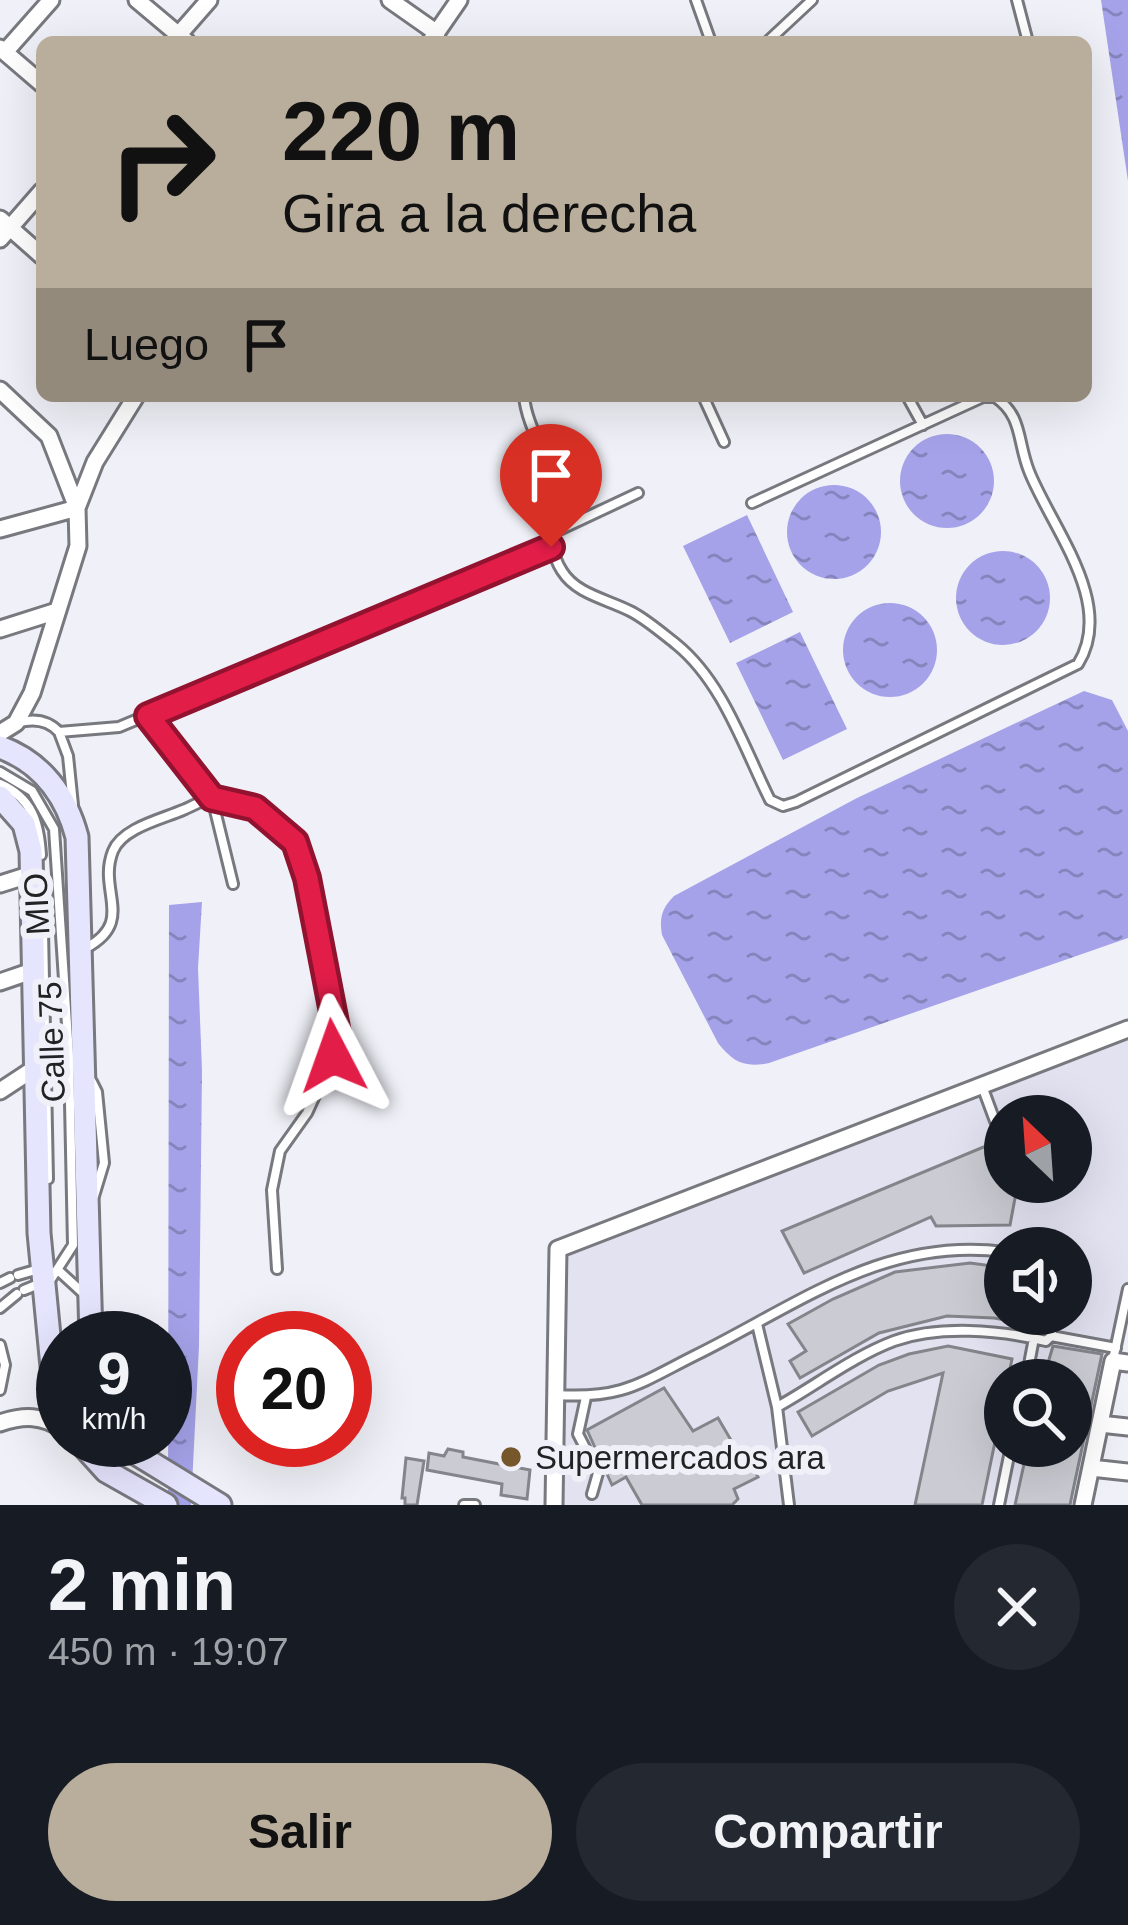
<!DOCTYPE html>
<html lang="es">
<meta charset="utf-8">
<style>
:root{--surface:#171b24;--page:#242831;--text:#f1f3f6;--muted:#9ea1a6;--accent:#b9ad9b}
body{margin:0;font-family:Arial,sans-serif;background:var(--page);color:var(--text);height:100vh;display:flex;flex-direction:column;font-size:45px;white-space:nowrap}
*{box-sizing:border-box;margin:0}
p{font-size:39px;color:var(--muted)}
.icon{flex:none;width:66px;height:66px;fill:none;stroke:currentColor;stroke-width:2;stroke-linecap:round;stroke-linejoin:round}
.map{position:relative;height:1505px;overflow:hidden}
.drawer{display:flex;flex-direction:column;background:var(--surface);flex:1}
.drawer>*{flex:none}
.banner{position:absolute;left:36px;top:36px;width:1056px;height:366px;border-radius:18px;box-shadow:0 12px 48px #0002;background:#b9ad9b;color:#111;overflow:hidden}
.needle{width:78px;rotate:335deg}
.buttons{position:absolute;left:984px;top:1095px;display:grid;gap:24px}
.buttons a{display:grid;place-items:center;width:108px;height:108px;border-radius:50%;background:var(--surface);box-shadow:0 12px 48px #0002;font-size:60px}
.speed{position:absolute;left:36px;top:1311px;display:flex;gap:24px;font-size:60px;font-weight:700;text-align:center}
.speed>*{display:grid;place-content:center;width:156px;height:156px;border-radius:50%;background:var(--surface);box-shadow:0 12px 48px #0002;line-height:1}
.speed small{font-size:30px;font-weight:400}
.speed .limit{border:18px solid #d22;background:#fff;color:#111}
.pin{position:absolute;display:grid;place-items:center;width:102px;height:102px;color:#fff;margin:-123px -51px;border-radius:50% 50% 50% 0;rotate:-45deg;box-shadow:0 0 12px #0007}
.pin .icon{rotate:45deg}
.me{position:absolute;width:132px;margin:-66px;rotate:356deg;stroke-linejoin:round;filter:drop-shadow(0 0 9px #0008)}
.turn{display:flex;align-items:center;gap:42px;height:252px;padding:0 48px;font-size:54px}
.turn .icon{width:156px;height:156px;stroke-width:2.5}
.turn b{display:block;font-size:84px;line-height:102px}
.then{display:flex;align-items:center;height:114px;padding:0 48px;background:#0003;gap:24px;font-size:45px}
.round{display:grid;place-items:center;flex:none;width:126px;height:126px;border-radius:63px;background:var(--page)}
.head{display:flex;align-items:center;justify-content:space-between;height:204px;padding:0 48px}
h1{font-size:72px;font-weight:700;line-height:90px}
.primary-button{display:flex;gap:24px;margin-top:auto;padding:24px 48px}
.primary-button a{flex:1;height:138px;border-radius:72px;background:var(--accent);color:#111;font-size:48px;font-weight:700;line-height:138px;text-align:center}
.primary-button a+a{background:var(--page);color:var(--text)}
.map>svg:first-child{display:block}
</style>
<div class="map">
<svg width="1128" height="1505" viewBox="0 0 1128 1505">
<defs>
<pattern id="water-ripples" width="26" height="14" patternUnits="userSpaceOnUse" patternTransform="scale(3)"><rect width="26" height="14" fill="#a5a2e9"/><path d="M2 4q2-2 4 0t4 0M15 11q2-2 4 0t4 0" fill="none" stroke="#8684bd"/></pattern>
</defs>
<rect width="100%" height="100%" fill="#f0f0f8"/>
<path fill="#e2e2f1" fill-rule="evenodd" d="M1128 1029V1289L1083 1505H554L558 1249ZM1005 1116H1071V1182H1005ZM1005 1248H1071V1314H1005ZM1005 1380H1071V1446H1005Z"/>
<path fill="url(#water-ripples)" d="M1101 0H1128V181Z
M900 481a47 47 0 1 1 94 0a47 47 0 1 1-94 0Z
M787 532a47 47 0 1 1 94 0a47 47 0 1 1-94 0Z
M747 515 793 612 730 643 683 546Z
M956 598a47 47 0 1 1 94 0a47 47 0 1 1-94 0Z
M843 650a47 47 0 1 1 94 0a47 47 0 1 1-94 0Z
M800 632 847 729 783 760 736 663Z
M1084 691 1112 700 1128 731V938L769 1063C744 1068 733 1062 718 1043L662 935C659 918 662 908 674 896L857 798Z
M202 902 198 968 202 1070 199 1346 191 1505H168L169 905Z"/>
<path fill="#cbcbd3" stroke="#84848b" stroke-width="3" d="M1005 1138V1182H1018L1010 1225 936 1226 931 1217 804 1273 782 1231Z
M970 1263 1000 1267 998 1299 1005 1300V1314H1045L1040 1326 994 1318 947 1316 879 1333 800 1378 790 1361 806 1351 788 1324 833 1299 895 1272Z
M948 1346 1012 1359 982 1505H915L943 1373 888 1391 812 1436 798 1412 879 1365 909 1354Z
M1053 1346 1102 1354 1072 1495 1070 1505H1015L1028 1446H1071V1380H1043Z
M664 1388 693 1431 718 1418 742 1459 747 1456 758 1477 734 1489 738 1499 732 1505H642L626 1477 612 1485 587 1430Z
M448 1449 463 1452V1457L530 1470 527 1499 501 1495 502 1484 427 1470 429 1453 444 1456Z
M406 1458 424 1461 417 1505H405V1498H402Z"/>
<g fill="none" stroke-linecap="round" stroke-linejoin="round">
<defs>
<path id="lane" d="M696 0 711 42
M1017 0 1028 42
M767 42 812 0
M524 396C527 430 551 458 556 491 560 521 544 544 562 571 577 595 608 599 632 612 647 620 662 633 676 644 723 682 744 748 770 800L783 806 796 802 1078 664C1116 603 1051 527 1029 471 1017 441 1023 416 995 397H983L752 503
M703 396 724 442
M907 396 923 425
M553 533 638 493
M148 716 212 798 233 884
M17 723C34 718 48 720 59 732L119 727 551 547
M59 732 68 756 73 805
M0 772 32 791 54 829 69 1055 73 1245 51 1279 24 1290
M0 784C32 798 39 822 41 855
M43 930 48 1179
M86 948C136 921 97 891 113 851 122 828 162 819 183 810 191 807 200 801 209 799 237 793 282 818 295 843 317 884 327 984 337 1033L333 1056 307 1113 280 1151 272 1190 277 1269
M92 1082 97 1092 104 1163 94 1196
M982 1086 995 1121
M59 1271 83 1293
M18 1275 39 1269
M0 1283 10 1278
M0 1308 17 1294
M757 1324 777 1407C815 1386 854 1356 894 1341 939 1325 999 1330 1046 1341L1051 1336 1056 1314
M1051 1336 1116 1348
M0 1345 5 1365 0 1390
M1113 1360 1128 1289
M1026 1380 1034 1338
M557 1395C623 1399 640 1383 696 1355 799 1304 885 1236 1005 1252
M586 1397 578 1434 598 1473 592 1494
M777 1407 789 1505
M464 1505H475
M999 1505 1011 1446"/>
<path id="street" d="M137 0 187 42
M390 0 437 33
M174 40 209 0
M430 42 459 0
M0 48 42 84
M5 52 51 0
M0 219 42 256
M0 239 42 191
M0 390 49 436 77 508 78 546 32 693 16 723 0 733
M77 508 95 462 136 396
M0 529 77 508
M0 629 57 611
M0 884 32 874
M0 982 35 970
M0 1091 38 1066
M0 1423C24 1415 42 1415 63 1429
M1100 1424 1128 1427
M1091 1468 1128 1472
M554 1505 558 1249 1128 1029
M1083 1505 1113 1361 1128 1363"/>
<path id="secondary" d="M0 747C41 762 66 795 77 837L91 1338
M0 797 24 824 31 851 39 1233 53 1377 63 1413
M78 1440 106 1471 166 1505
M114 1440 220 1505"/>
</defs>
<use href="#lane" stroke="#78787f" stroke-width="14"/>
<use href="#street" stroke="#78787f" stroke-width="21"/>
<use href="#secondary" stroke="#78787f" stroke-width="27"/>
<use href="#lane" stroke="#fff" stroke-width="8"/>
<use href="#street" stroke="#fff" stroke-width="15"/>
<use href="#secondary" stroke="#e6e5fe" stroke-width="21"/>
</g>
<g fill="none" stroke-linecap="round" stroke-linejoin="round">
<defs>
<path id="route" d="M333 1056 337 1033 307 878 295 842 255 808 212 798 148 716 551 547"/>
</defs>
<use href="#route" stroke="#92132f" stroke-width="30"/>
<use href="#route" stroke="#e11d48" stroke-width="21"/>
</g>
<circle fill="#75572b" stroke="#f0f0f8" stroke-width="4.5" cx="511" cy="1457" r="12"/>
<g text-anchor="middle" stroke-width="12" stroke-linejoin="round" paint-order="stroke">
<g font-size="33" fill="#222225" stroke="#f0f0f8">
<text transform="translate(36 904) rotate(-93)" y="12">MIO</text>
<text transform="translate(51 1042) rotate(-92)" y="12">Calle 75</text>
</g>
<g font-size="33" fill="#222225" stroke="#f0f0f8" text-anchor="start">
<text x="535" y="1469">Supermercados ara</text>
</g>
</g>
</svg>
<div class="buttons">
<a><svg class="needle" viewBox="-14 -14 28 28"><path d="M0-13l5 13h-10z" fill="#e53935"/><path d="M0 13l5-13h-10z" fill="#9ea1a6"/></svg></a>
<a><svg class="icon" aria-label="sound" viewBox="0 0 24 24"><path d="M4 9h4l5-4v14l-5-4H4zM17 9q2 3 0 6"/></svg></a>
<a><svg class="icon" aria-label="search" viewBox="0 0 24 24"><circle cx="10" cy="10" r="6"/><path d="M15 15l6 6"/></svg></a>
</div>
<div class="speed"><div>9<small>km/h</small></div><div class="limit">20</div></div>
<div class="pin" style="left:551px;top:547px;background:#d93025"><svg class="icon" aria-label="arrive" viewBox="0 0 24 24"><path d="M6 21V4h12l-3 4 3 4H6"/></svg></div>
<svg class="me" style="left:333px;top:1056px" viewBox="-20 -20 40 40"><path d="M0-17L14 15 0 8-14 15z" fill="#e11d48" stroke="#fff" stroke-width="4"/></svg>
<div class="banner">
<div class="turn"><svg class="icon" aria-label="right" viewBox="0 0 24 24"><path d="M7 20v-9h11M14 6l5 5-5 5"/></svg><div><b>220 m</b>Gira a la derecha</div></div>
<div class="then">Luego<svg class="icon" aria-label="arrive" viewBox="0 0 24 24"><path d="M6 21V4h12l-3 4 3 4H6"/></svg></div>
</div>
</div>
<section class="drawer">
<div class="head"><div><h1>2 min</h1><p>450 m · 19:07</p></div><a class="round"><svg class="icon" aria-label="close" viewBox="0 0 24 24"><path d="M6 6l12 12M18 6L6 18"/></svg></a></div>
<div class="primary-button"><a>Salir</a><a>Compartir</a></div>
</section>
